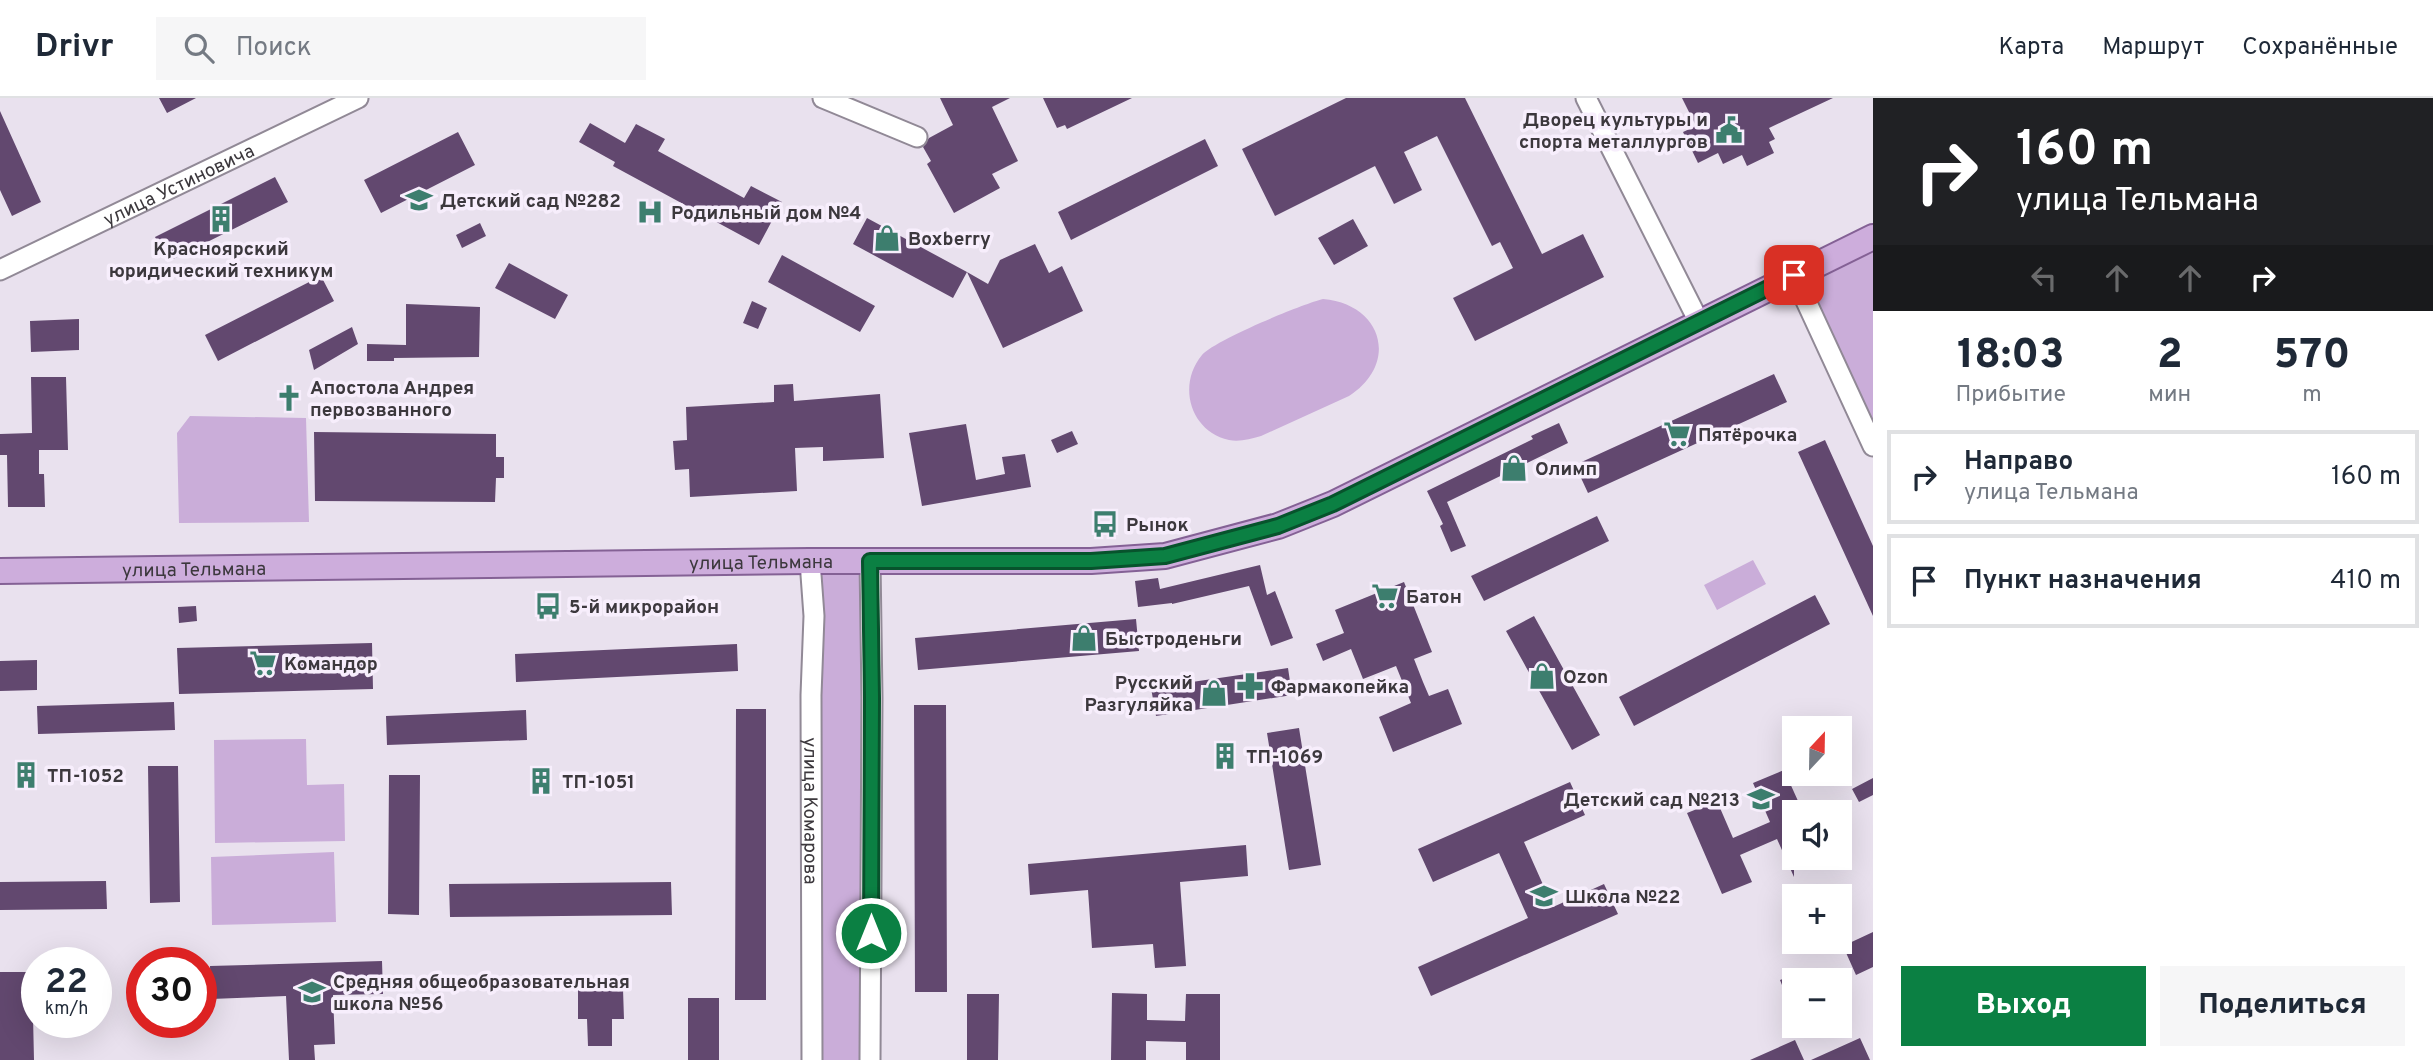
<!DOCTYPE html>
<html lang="ru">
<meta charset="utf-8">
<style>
:root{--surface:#fff;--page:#f6f6f7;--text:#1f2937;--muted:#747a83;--line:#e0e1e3;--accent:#0b8043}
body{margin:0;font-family:Overpass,sans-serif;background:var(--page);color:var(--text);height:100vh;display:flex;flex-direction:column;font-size:26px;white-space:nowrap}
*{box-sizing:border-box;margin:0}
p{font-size:23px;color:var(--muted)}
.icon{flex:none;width:38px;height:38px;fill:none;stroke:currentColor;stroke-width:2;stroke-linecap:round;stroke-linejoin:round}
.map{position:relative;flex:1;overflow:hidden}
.side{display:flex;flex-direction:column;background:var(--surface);width:560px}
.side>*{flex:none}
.guide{background:#202124;color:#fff;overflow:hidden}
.needle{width:46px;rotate:22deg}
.tools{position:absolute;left:1782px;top:618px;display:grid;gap:14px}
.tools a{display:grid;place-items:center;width:70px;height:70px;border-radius:0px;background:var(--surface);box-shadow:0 7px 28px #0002;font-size:35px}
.speed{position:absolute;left:21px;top:849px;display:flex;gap:14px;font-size:35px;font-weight:700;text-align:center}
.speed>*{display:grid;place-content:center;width:91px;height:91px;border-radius:50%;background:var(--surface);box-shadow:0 7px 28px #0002;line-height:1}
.speed small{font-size:18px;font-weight:400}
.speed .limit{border:10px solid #d22;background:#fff;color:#111}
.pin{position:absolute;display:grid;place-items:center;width:60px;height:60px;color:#fff;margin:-30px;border-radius:14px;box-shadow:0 4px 10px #0006}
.me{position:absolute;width:77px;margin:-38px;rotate:0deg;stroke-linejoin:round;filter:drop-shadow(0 0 5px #0008)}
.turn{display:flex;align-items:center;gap:24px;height:147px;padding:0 28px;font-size:32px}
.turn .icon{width:91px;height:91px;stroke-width:2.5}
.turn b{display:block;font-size:49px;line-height:60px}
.lanes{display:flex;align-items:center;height:66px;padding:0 28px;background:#0003;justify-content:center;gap:35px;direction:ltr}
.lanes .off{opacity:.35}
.eta{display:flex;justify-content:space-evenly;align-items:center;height:119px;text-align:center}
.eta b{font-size:42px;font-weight:800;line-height:49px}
.button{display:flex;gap:14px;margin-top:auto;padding:14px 28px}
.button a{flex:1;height:80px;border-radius:0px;background:var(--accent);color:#fff;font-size:28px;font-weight:800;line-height:80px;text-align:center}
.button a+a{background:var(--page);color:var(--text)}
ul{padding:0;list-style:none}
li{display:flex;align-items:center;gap:21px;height:94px;margin:0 14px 10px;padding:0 14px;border:4px solid var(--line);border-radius:0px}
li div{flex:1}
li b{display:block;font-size:26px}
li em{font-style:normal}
header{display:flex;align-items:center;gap:42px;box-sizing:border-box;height:98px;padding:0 35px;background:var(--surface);border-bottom:2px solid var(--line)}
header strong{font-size:33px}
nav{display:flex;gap:38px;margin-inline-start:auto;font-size:24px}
.search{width:490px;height:63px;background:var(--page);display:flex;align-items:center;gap:18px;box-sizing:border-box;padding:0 24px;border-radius:0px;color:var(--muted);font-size:26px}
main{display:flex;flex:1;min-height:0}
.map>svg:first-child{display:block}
</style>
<header>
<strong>Drivr</strong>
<div class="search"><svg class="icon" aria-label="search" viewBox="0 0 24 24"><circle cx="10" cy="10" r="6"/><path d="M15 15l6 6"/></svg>Поиск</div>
<nav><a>Карта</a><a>Маршрут</a><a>Сохранённые</a></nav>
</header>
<main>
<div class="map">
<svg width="1873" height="962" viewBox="0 0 1873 962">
<rect width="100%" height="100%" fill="#e9e1ee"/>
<path fill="#caadd9" d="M1873 139V348L1794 177Z
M1323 201C1382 206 1400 265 1349 298L1261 338C1250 341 1240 344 1229 342 1190 333 1177 287 1202 257 1215 242 1300 207 1323 201Z
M190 318 306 320 309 424 179 425 177 335Z
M1753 462 1766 486 1717 512 1704 487Z
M810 463H870V962H812Z
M306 641 307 687 344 686 345 743 215 745 214 642Z
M334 754 336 824 212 827 211 759Z"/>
<path fill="#62486f" d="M159 0H196L167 15Z
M940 0H1010L992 9 1018 63 992 76 1000 90 954 115 927 66 931 63 923 49 929 40 953 27Z
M1043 0H1132L1067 31 1065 27 1057 30Z
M1346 0H1465L1542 156 1583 136 1604 179 1475 243 1453 200 1513 170 1500 144 1492 148 1437 38 1404 54 1422 92 1394 106 1375 68 1275 118 1242 51Z
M1682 0H1833L1769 30 1775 41 1769 44 1774 55 1747 68 1742 57 1723 66 1718 55 1698 65 1683 34 1696 28Z
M0 13 41 104 12 118 0 92Z
M590 25 625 45 636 26 665 41 658 53 744 100 751 88 782 104 759 147 613 68 615 64 579 44Z
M458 34 475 67 381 115 364 82Z
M1205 41 1218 68 1071 142 1058 114Z
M275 79 288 104 167 164 155 139Z
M867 120 967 174 953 200 853 146Z
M1353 121 1368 148 1334 167 1318 140Z
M480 125 486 138 462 150 456 137Z
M1035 146 1049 175 1062 168 1083 213 1003 250 967 174 988 186 1000 162Z
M782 157 875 208 860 234 768 184Z
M509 165 568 197 555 221 495 190Z
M321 178 334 203 218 263 205 237Z
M752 203 767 210 758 231 743 225Z
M406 206 480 209 479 259 394 260V263H367V246L406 247Z
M79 221V252L31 254 30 223Z
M352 229 358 246 314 272 309 252Z
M1774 276 1787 304 1588 395 1575 367Z
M31 279H66L68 352H39V376H44L45 409H8L7 357H0V336L32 335Z
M793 286 794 303 880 296 884 360 823 363V349L795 350 797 393 690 399 689 371 675 372 673 343 687 342 686 309 774 304V287Z
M1559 325 1568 345 1447 404 1466 448 1451 454 1440 428 1443 426 1427 393 1533 341 1531 338Z
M966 326 976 382 1005 376 1002 359 1025 356 1031 389 922 408 909 335Z
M1072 333 1078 346 1057 355 1051 342Z
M314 334 496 336V359H504V380H496L495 404 315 403Z
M1825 342 1873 448V518L1798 354Z
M1597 418 1609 443 1484 503 1471 478Z
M1260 467 1267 497 1275 493 1293 540 1271 548 1249 488 1172 506V505L1138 509 1135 483 1158 480 1160 491Z
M1404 484 1432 554 1414 561 1423 584 1429 598 1448 591 1462 626 1393 654 1379 619 1411 605 1396 568 1363 581 1351 551 1323 563 1316 546 1344 535 1335 512Z
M1815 497 1830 526 1634 628 1619 599Z
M196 508 197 523 179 525 178 509Z
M1534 518 1600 637 1572 652 1506 533Z
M1136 521 1139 553 918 572 915 540Z
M372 545 373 591 179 596 177 550Z
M737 546 738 573 516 584 515 556Z
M37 562V592L0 593V563Z
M1288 570 1292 597 1156 618 1151 590Z
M174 604 175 632 38 636 37 608Z
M914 607H946L947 894H915Z
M736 611H766V902H735Z
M526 612 527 642 387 647 386 618Z
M1299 630 1321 767 1289 772 1267 635Z
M148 668H178L180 804 150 805Z
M18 669H34V685H18Z
M1784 672 1803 714H1794V779L1777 741 1740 757 1752 784 1722 796 1687 715 1717 703 1733 740 1770 724 1753 685Z
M389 677H420L419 817 388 816Z
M1873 680V697L1859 704 1852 691Z
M1570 684 1585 717 1524 744 1553 809 1604 786 1618 816 1431 898 1418 869 1528 820 1499 755 1433 784 1418 751Z
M1246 747 1248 778 1180 784 1186 868 1155 870 1153 846 1092 850 1088 792 1030 797 1028 766Z
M106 783 107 811 0 812V784Z
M671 784 672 817 450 819 449 786Z
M1873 834V869L1856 877 1843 848Z
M382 863 383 896 333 897 335 946 314 947 315 962H289L286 898 211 901 210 868Z
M0 874H32L34 962H0Z
M1794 877V915H1793L1780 882Z
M623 891 624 921H612V948H588L587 921H578V892Z
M1112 895 1147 896V922L1185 923 1186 896H1220V962H1186V944L1146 943V962H1111Z
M967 896H999L998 962H967Z
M688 900H719V962H688Z
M1860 940 1870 962H1811Z
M1795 942 1804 962H1750Z"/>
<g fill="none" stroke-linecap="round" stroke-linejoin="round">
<defs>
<g id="minor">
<path d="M823 0 917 39"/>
<path d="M1586 0 1699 224"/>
<path id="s1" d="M0 172 358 0"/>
<path d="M1794 177 1873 348"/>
<path id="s2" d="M810 463 814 518 811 597 812 962"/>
<path d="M870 463 872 600 870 962"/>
</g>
<g id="major">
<path id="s3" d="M0 473 810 463H1091L1165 458 1278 428 1333 406 1873 139"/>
</g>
</defs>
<use href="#minor" stroke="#918996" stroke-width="23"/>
<use href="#major" stroke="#846195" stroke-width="28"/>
<use href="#minor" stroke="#fff" stroke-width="19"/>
<use href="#major" stroke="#cdaddc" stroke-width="24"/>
</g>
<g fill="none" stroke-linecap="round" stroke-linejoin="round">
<defs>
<path id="route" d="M871 835 872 600 870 463H1091L1165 458 1278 428 1333 406 1794 177"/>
</defs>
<use href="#route" stroke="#07532c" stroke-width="18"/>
<use href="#route" stroke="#0b8043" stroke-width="12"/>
</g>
<defs>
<symbol id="civic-bare" viewBox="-9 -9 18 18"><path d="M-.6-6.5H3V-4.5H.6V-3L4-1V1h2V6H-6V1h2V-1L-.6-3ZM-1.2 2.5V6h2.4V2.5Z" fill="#3d7e6e" stroke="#f7eefc" stroke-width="2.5" paint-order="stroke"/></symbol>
<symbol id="school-bare" viewBox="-9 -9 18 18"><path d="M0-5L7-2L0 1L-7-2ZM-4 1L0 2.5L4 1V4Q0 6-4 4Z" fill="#3d7e6e" stroke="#f7eefc" stroke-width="2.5" paint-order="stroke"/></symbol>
<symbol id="hospital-bare" viewBox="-9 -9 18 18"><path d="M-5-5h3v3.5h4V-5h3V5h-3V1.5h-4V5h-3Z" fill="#3d7e6e" stroke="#f7eefc" stroke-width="2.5" paint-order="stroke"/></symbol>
<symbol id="building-bare" viewBox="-9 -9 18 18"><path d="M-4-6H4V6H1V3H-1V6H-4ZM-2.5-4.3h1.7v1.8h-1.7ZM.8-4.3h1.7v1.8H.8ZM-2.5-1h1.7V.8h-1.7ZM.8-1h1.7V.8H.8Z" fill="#3d7e6e" stroke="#f7eefc" stroke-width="2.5" paint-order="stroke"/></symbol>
<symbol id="shop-bare" viewBox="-9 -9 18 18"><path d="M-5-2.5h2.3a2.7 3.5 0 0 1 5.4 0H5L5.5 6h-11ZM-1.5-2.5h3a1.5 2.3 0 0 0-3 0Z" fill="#3d7e6e" stroke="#f7eefc" stroke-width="2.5" paint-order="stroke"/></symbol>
<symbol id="church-bare" viewBox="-9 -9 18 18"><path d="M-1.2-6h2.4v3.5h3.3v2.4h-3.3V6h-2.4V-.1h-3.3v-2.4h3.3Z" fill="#3d7e6e" stroke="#f7eefc" stroke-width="2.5" paint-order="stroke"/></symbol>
<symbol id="supermarket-bare" viewBox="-9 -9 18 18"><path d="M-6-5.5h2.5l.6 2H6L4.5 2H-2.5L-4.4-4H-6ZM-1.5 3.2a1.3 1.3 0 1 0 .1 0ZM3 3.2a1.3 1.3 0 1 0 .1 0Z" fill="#3d7e6e" stroke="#f7eefc" stroke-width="2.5" paint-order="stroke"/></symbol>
<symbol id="bus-bare" viewBox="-9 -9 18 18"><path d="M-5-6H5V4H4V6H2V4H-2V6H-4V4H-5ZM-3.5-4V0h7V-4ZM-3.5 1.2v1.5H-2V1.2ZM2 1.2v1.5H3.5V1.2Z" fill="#3d7e6e" stroke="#f7eefc" stroke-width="2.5" paint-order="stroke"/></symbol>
<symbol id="pharmacy-bare" viewBox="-9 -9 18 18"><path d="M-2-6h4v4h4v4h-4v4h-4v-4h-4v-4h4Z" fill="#3d7e6e" stroke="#f7eefc" stroke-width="2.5" paint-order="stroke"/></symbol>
</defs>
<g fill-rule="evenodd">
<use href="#civic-bare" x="1710" y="13" width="38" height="38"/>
<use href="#school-bare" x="400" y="83" width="38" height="38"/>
<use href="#hospital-bare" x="631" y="95" width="38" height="38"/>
<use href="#building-bare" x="202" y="102" width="38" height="38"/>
<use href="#shop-bare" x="868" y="121" width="38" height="38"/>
<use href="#church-bare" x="270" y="281" width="38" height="38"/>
<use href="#supermarket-bare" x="1658" y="317" width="38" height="38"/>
<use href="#shop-bare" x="1495" y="351" width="38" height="38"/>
<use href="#bus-bare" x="1086" y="407" width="38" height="38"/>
<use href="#supermarket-bare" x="1366" y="479" width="38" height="38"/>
<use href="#bus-bare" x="529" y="489" width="38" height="38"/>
<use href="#shop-bare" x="1065" y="521" width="38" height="38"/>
<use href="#supermarket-bare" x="244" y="546" width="38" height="38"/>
<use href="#shop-bare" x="1523" y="559" width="38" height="38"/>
<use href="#pharmacy-bare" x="1231" y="569" width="38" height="38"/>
<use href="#shop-bare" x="1195" y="576" width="38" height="38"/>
<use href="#building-bare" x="1206" y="639" width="38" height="38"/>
<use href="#building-bare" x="7" y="658" width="38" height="38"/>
<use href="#building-bare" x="522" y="664" width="38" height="38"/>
<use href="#school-bare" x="1742" y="682" width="38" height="38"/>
<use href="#school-bare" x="1525" y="779" width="38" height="38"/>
<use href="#school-bare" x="293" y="875" width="38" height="38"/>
</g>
<g text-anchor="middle" stroke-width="7" stroke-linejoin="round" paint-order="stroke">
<g font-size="19" font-weight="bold" fill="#3c383d" stroke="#f7eefc" text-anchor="start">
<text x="1708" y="28" text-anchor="end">Дворец культуры и<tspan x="1708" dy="22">спорта металлургов</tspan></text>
<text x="440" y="109">Детский сад №282</text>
<text x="671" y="121">Родильный дом №4</text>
<text x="908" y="147">Boxberry</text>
<text x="221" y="157" text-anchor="middle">Красноярский<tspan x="221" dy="22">юридический техникум</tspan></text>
<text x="310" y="296">Апостола Андрея<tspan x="310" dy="22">первозванного</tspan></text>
<text x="1698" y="343">Пятёрочка</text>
<text x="1535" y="377">Олимп</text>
<text x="1126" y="433">Рынок</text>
<text x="1406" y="505">Батон</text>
<text x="569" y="515">5-й микрорайон</text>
<text x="1105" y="547">Быстроденьги</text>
<text x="284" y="572">Командор</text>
<text x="1563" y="585">Ozon</text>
<text x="1193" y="591" text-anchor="end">Русский<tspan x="1193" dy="22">Разгуляйка</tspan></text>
<text x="1271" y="595">Фармакопейка</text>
<text x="1246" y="665">ТП-1069</text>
<text x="47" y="684">ТП-1052</text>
<text x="562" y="690">ТП-1051</text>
<text x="1740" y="708" text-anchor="end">Детский сад №213</text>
<text x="1565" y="805">Школа №22</text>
<text x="333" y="890">Средняя общеобразовательная<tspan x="333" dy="22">школа №56</tspan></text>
</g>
<g font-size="19" fill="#3c383d" stroke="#f7eefc">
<text dy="7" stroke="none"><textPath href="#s1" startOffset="198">улица Устиновича</textPath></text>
<text dy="7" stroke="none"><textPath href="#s3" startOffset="761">улица Тельмана</textPath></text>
<text dy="7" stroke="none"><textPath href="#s3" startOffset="194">улица Тельмана</textPath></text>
<text dy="7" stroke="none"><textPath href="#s2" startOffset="250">улица Комарова</textPath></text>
</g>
</g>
</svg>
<div class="tools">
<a><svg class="needle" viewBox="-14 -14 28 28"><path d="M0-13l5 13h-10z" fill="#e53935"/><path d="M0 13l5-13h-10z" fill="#747a83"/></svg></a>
<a><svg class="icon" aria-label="sound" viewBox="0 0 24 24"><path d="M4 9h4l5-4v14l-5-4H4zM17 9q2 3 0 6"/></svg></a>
<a>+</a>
<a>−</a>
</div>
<div class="speed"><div>22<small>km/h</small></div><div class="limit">30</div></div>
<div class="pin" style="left:1794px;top:177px;background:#d93025"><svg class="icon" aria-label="arrive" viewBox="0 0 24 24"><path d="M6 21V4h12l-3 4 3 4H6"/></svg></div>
<svg class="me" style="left:871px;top:835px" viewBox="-20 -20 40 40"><circle r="17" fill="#0b8043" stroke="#fff" stroke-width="3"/><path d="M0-11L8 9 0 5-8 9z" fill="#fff"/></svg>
</div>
<section class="side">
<div class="guide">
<div class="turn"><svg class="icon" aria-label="right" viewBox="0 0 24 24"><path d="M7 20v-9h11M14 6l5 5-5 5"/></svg><div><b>160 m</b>улица Тельмана</div></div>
<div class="lanes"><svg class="icon off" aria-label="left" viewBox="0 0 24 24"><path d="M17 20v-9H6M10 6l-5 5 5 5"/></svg><svg class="icon off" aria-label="ahead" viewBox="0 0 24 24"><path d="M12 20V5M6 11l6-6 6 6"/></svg><svg class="icon off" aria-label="ahead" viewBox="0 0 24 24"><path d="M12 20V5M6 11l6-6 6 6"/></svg><svg class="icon" aria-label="right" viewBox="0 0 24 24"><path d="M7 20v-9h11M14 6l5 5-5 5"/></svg></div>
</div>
<div class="eta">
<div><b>18:03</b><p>Прибытие</p></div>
<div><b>2</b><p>мин</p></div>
<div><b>570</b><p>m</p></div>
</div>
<ul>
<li><svg class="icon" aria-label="right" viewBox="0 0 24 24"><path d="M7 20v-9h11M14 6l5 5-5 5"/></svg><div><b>Направо</b><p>улица Тельмана</p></div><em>160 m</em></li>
<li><svg class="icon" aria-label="arrive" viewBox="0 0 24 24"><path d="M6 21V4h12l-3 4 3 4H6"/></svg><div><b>Пункт назначения</b></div><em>410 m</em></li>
</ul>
<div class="button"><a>Выход</a><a>Поделиться</a></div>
</section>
</main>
